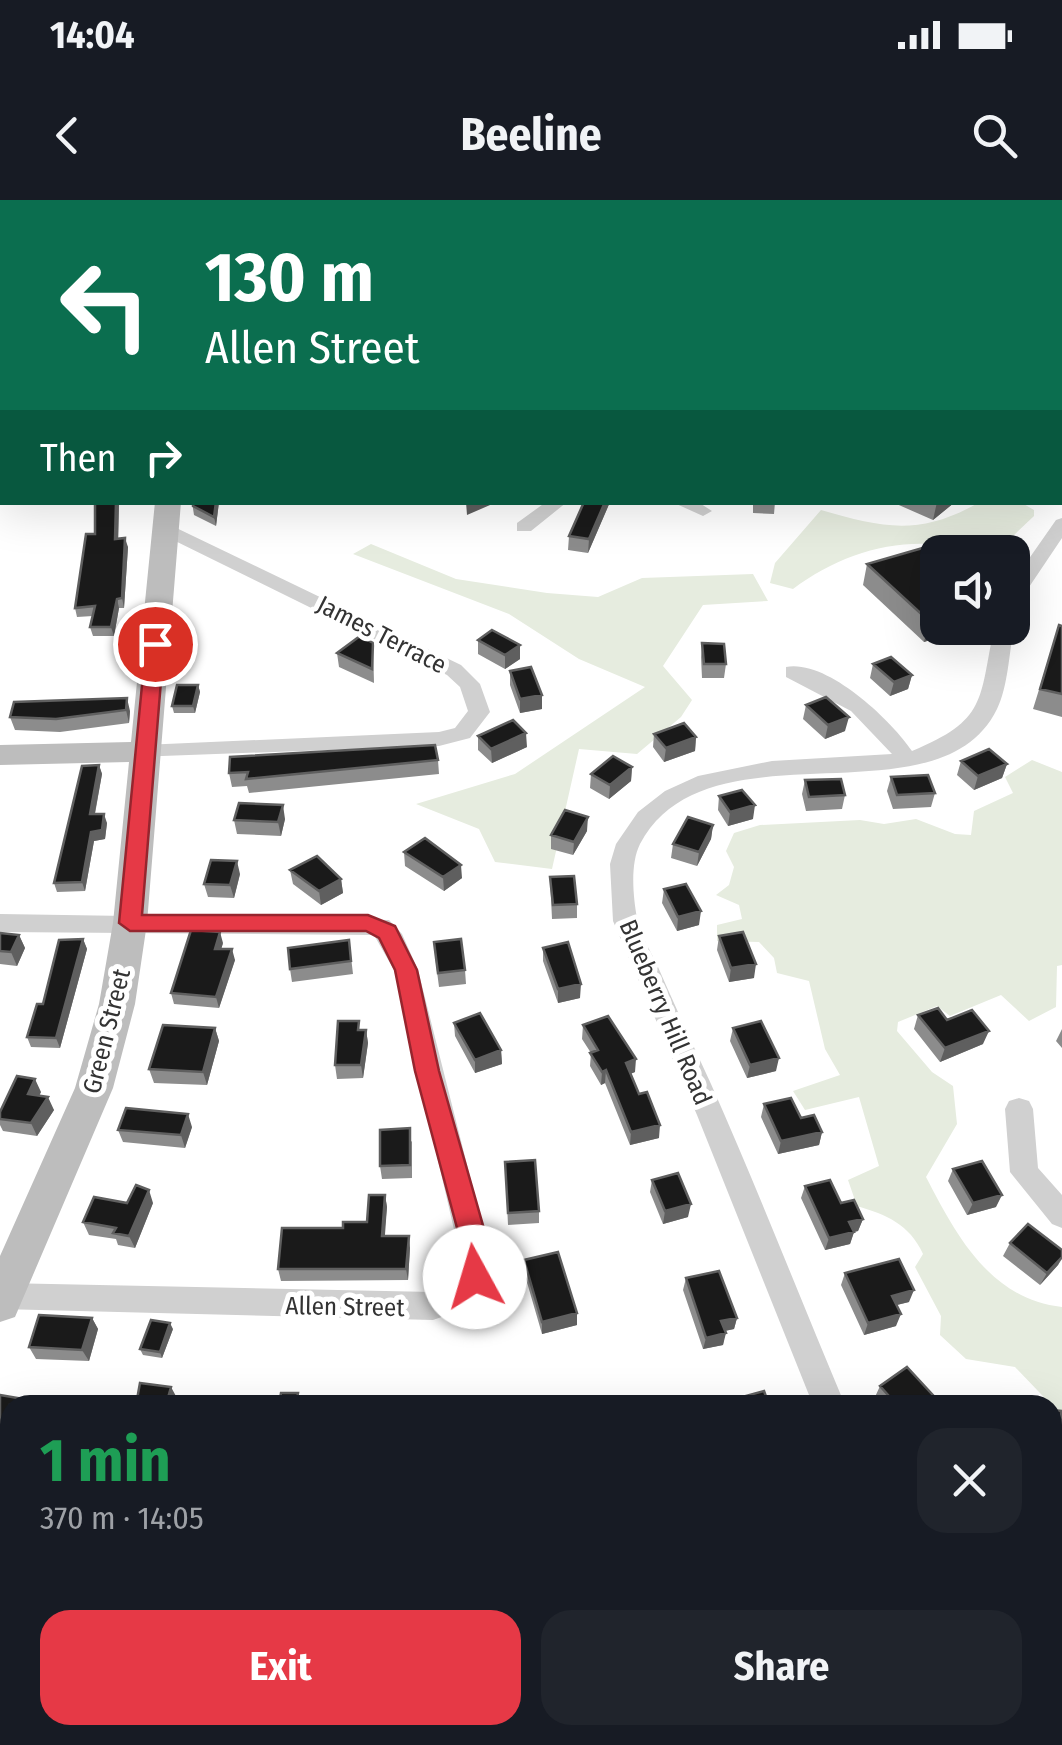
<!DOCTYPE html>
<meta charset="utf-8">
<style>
:root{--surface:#171b24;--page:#20242c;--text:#f1f3f6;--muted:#9ea1a6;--accent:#e63946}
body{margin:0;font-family:"Fira Sans Condensed",sans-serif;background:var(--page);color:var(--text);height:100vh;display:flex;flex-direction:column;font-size:38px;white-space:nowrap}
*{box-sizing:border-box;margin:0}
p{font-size:32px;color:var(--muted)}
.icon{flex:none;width:55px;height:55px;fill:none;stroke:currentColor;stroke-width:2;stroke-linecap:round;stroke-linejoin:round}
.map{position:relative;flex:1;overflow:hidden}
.sheet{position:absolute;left:0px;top:1195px;width:1062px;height:350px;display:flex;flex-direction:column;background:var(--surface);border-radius:30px 30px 0 0;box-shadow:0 10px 40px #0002}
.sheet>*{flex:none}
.banner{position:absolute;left:0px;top:0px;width:1062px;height:305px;box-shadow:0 10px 40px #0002;background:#0b6e4f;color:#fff;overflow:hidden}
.buttons{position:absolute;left:920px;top:335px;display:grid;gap:20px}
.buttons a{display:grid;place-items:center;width:110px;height:110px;border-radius:20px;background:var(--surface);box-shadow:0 10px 40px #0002;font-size:50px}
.pin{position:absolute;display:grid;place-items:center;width:85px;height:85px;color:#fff;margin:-42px;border:5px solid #fff;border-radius:50%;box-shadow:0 2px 10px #0007}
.me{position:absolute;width:110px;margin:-55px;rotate:354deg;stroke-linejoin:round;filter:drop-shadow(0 0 8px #0008)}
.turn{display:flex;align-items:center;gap:35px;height:210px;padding:0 40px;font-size:45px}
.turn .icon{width:130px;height:130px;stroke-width:2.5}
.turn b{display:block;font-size:70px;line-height:85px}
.then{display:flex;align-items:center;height:95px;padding:0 40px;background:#0003;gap:20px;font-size:38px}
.round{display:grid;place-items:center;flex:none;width:105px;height:105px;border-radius:30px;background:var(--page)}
.head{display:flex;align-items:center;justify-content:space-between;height:170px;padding:0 40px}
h1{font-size:60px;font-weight:700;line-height:75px;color:#1e9e55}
.cta{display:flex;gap:20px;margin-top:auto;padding:20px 40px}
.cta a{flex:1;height:115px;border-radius:30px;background:var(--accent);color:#fff;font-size:40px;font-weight:700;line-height:115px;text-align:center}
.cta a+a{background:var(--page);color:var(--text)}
.status{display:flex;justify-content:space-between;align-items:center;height:70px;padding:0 50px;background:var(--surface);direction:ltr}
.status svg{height:28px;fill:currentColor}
header{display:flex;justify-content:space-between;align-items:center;height:130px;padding:0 40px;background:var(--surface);font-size:45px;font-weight:700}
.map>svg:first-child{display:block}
</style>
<div class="status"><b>14:04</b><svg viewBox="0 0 49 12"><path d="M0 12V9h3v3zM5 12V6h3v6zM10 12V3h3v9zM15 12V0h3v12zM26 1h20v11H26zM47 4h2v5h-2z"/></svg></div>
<header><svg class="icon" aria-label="back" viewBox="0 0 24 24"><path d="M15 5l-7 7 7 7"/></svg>Beeline<svg class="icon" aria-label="search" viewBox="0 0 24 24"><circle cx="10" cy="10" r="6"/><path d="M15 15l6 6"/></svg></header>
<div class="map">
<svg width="1062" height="1545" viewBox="0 0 1062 1545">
<rect width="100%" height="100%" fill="#fff"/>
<path fill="#e6ecdf" d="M978 303H1022L1034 310V316L996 352C974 352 954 345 933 344 882 341 834 358 793 389L770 383 775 363 821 310C883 328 920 336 978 303Z
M371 344 456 379 547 393 598 397 642 378 753 374 768 401 703 405 663 466 692 500 681 517 637 554 579 549 552 669 495 662 479 629 416 604 515 574 645 487 579 459 509 414 353 354Z
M1032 560 1062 572V765L1057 766 1056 807 1029 821 1001 795 950 816 937 806 898 822 897 831 932 872 953 886 957 924 926 977C956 1035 990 1099 1062 1107V1216L1015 1167 966 1159 940 1135 941 1116 915 1067 923 1054C909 1024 887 1015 857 1006L848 980 879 966 859 897 805 910 793 891 840 875 825 849 809 781 777 773 774 758 759 742 717 741V725L742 719 739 705 716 695 729 685 734 667 726 651 734 633 760 625 860 620 884 624 916 619 955 634 971 635 974 611 1013 593 1005 577Z"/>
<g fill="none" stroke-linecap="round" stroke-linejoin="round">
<path fill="#d0d0d0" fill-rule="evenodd" d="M700 0H719L721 2H702Z
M2 122V132L0 133V123Z
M1060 149 1062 150V160L1060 159Z
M546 302H567L531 331H517V323Z
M672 302H698L712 311 703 316Z
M1062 318V338L1019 402 1012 404V383L1056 320Z
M166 323 461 465 480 484 490 512 470 538 439 546 135 557 132 552 135 547 143 545 439 532 455 528 468 511 460 487 447 475 159 333 157 329Z
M1012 426 1014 428C1009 453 1008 487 997 509 939 628 707 517 640 644 630 664 633 696 637 718 640 734 651 752 658 767 675 806 693 845 711 884 758 990 800 1098 845 1205H813L697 915 613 721 610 664 616 644 638 612 665 591 698 576 772 561 892 554 851 511 786 477V467C827 459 891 520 912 551 987 520 979 501 994 428Z
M0 714 389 720 402 734 418 770 492 1064 476 1105 433 1120 0 1109 3 1083 433 1092 454 1085 462 1064 394 770 374 735 0 732Z
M1019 898 1029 901 1033 909 1038 968 1062 995V1028L1052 1024 1010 972 1005 909 1009 901Z
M1052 1292 1062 1294V1326L1052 1325Z
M0 1296H10V1330L0 1328Z
M943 1535H980L984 1545H947Z"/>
<path fill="#bdbdbd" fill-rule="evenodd" d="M183 0H201L202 2H183Z
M1060 284 1062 285V301L1060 300Z
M155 302H181L147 723 135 804 113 888 15 1117 0 1122V1056L75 888 99 804 113 723 129 562 0 565V545L131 542Z"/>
</g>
<path fill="#8c8c8c" d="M891 0H1011L1006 2H898Z
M1062 0V33L1060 32V2H1048Z
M1060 207 1062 208V263L1060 262Z
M119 302 118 339 128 347 124 408H119L114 436H93L90 427 93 416 77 417 75 408 95 334Z
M192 302H219L216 326 194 315Z
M610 302 588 353 568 350 569 336Z
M753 302H775L774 314 753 313Z
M892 302H955L933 320Z
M938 352 967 428 924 442 863 385 867 364Z
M1059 425 1062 426V517L1033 509Z
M478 440 520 459 505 469 478 454Z
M373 443 374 483 339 467 337 453Z
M702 443 726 464 724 478H702L701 457Z
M873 464 912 475 908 489 890 496 870 478Z
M510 471 542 495V509L520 513 510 485Z
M198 485 200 492 195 513H174L172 506Z
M14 502 130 511 129 523 60 532 15 530 10 517Z
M806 505 845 531 825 539 803 519Z
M654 534 696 537 695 551 664 562 653 547Z
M478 536 527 547 492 563 478 550Z
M438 560 439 574 249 593 247 586 232 587 229 573Z
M961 561 1007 564 1002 578 974 590 957 575Z
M99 565 102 574 95 614 107 623 105 639 94 641 85 691 57 692 54 683Z
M632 567 631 581 609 599 590 588 591 574Z
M891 577 935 593 931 607 893 609 887 591Z
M805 580 845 595 842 609 806 611 802 594Z
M719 596 753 619 728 626 718 610Z
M285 619 281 636 237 634 234 620Z
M713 625 711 639 697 666 671 658 673 644Z
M587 631 573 655 551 649V635Z
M404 652 462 678 444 691 405 666Z
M290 670 341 679 343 693 321 705 293 684Z
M240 674 234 698 208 697 204 684Z
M550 677 577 704V718L552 719Z
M664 689 699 725 677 731 662 703Z
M0 733 19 735 25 748 17 766 0 764Z
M719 736 754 778 729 782 717 750Z
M83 739 87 749 60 848 31 847 27 837 43 804Z
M349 740 353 774 292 782 290 769Z
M223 743 221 749 235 760 219 808 174 804 171 793Z
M543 748 580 798 558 803 543 761Z
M435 756 465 770 466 784 439 787Z
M918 815 947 820 983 844 940 862 914 829Z
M454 823 501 850 502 864 475 873 455 836Z
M583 825 635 872 630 874 659 938 630 945 605 883 601 885 590 866 591 853 582 839Z
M215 828 219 841 207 885 154 883 149 869Z
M733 828 776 871 747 878 730 841Z
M1062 829V848L1056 841Z
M360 830H366L368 843 363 878 337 879 335 865Z
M41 892 39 895 54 910 37 936 3 931 0 925V912Z
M764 904 801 918 822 932 819 945 778 954 761 917Z
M192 927 185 948 123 942 118 930Z
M412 941V978L382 979 380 966Z
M505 962 539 1011V1023L508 1025Z
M953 969 996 1007 967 1015 948 981Z
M652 980 688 1017 663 1024 650 992Z
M805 986 841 1003 863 1019 858 1031 854 1032 850 1044 825 1050 801 998Z
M385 995 387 1007 384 1036 410 1048 408 1080 281 1081 278 1069 343 1028 367 1022Z
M127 1003H153L135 1048 118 1045 116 1039 89 1035 83 1022Z
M1010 1043 1062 1050V1059L1058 1065 1040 1085 1003 1056Z
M524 1060 577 1113V1125L542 1134 524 1072Z
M845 1073 909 1102 897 1105 896 1126 864 1135 841 1085Z
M686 1078 737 1118 734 1129 725 1131 723 1145 703 1149 683 1090Z
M92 1118 98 1129 89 1161 36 1159 29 1147Z
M173 1129 162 1158 143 1155 140 1149Z
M880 1186 942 1205H882L875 1197Z
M0 1195 10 1205V1244L0 1242Z
M1052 1210 1062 1223V1250L1056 1258 1052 1257Z
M0 1453 10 1455V1500L0 1498Z
M1042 1536 1062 1545H1035L1034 1543Z"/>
<path fill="#5f5f5f" d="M276 0H291L285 2H270Z
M595 0H614L610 2H591Z
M976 0H1011L1006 2H972Z
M116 302H119L118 348 115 339Z
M216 302H219L216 326 214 317Z
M466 302H497L467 315Z
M605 302H610L588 353 589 339Z
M937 302H955L933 320Z
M125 338 128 347 124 408 122 398Z
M117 399 119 408 114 436 111 427Z
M938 418V428H967L924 442 929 421Z
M520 445V459L505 469V455Z
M912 475 908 489 890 496 894 482Z
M198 485 200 492 195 513 193 506Z
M542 495V509L520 513V499Z
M127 498 130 511 129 523 126 510Z
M849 517 845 531 825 539 828 525Z
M526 533 527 547 492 563 491 549Z
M696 537 695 551 664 562 666 548Z
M1007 564 1002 578 974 590 978 576Z
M99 565 102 574 93 623 90 614Z
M632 567 631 581 609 599 610 585Z
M283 605 285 619 281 636 278 622Z
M755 605 753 619 728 626 730 612Z
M104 614 107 623 105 639 94 641 85 691 82 682 91 632Z
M588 617 587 631 573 655 574 642Z
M713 625 711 639 697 666 699 652Z
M237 661 240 674 234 698 230 685Z
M461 665 462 678 444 691 443 677Z
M341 679 343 693 321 705 319 691Z
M701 711 699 725 677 731 678 717Z
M220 732 223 743 218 760 215 749Z
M19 735 25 748 17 766 11 752Z
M83 739 87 749 60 848 56 838Z
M232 749 235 760 219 808 216 797Z
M756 764 754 778 729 782 731 768Z
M581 784 580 798 558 803V789Z
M215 828 219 841 207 885 203 872Z
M366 830 368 843 363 878 361 865Z
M989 831 983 844 940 862 945 848Z
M501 850 502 864 475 873V860Z
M779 858 776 871 747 878 750 865Z
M636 859 635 872 625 876 626 863Z
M606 870 605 883 601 885 602 872Z
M35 879 41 892 34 907 28 894Z
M48 897 54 910 37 936 31 923Z
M188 914 192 927 185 948 181 935Z
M660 925 659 938 630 945 631 932Z
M822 932 819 945 778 954 781 941Z
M149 990 153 1003 135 1048 129 1036Z
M385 995 387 1007 384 1048 382 1036Z
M1002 995 996 1007 967 1015 973 1003Z
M691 1004 688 1017 663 1024 665 1011Z
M863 1019 858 1031 845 1034 849 1022Z
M854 1032 850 1044 825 1050 829 1038Z
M409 1036 410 1048 408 1080 406 1069Z
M1062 1057 1058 1065 1040 1085 1047 1073Z
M914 1090 909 1102 888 1107 892 1096Z
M577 1113V1125L542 1134V1122Z
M901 1114 896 1126 864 1135 868 1123Z
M92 1118 98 1129 89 1161 82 1150Z
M737 1118 734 1129 719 1132 721 1121Z
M170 1123 173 1129 162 1158 160 1152Z
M726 1133 723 1145 703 1149 706 1138Z
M171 1187 177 1198 174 1205H166Z"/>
<path fill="#1a1a1a" stroke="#5f5f5f" stroke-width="2.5" d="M0 0H119L115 2H2V100L0 101V69H2Z
M231 0H247L246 2H231Z
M573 0H595L591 2H570Z
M743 0H819L828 2H737Z
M1051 0H1062V7L1060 6V2L1048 1Z
M1 199 2 200V227L0 224Z
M1060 207 1062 208V234L1060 233Z
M95 302H116L115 339 125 338 122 398 117 399 111 427H90L95 406 75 408 86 334H95Z
M193 302H216L214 317 193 306Z
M584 302H605L589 339 569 336Z
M954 339 969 352H938V418L929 421 867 364Z
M1059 425 1062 426V494L1040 489Z
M492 430 520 445 505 455 478 440Z
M360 436 373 443 372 469 337 453Z
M702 443 724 444 726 464H704Z
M891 457 912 475 894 482 873 464Z
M531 467 542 495 520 499 510 471Z
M177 485H198L193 506H172Z
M826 497 849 517 828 525 806 505Z
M127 498 126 510 56 519 10 517 14 502Z
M513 520 526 533 491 549 478 536Z
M684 523 696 537 666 548 654 534Z
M435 545 438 560 246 579 248 572 229 573 230 557Z
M989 549 1007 564 978 576 961 561Z
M613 556 632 567 610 585 591 574Z
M99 565 90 614H104L102 630 91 632 82 682 54 683 82 566Z
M928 575 935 593 897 595 891 577Z
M841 579 845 595 809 597 805 580Z
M742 590 755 605 730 612 719 596Z
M239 603 283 605 278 622 234 620Z
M565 610 588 617 574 642 551 635Z
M688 617 713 625 699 652 673 644Z
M425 638 461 665 443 677 404 652Z
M317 656 341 679 319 691 290 670Z
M211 660 237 661 230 685 204 684Z
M574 676 577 704 553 705 550 677Z
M686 684 701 711 678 717 664 689Z
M191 730 220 732 215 749H232L216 797 171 793Z
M743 732 756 764 731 768 719 736Z
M0 733 19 735 11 752 0 751Z
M83 739 56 838 27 837 37 804H43L59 740Z
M461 739 465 770 438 773 434 742Z
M349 740 351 761 290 769 288 748Z
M568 742 581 784 558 789 543 748Z
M938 808 947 820 972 810 989 831 945 848 918 815Z
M480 813 501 850 475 860 454 823Z
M608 816 636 859 626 863 639 894 647 892 660 925 631 932 606 870 602 872 590 853 598 850 583 825Z
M338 821H359L358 830H366L361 865H335Z
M761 821 779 858 750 865 733 828Z
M163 825 215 828 203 872 149 869Z
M17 876 35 879 28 894 48 897 31 923 0 919V912Z
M791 898 801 918 814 915 822 932 781 941 764 904Z
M126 908 188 914 181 935 118 930Z
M410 928V965L380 966V930Z
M535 960 539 1011 508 1013 505 962Z
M982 961 1002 995 973 1003 953 969Z
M678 973 691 1004 665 1011 652 980Z
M830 980 841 1003 854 1000 863 1019 849 1022 854 1032 829 1038 805 986Z
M136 985 149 990 129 1036 113 1033 116 1028 83 1022 94 997 127 1003Z
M369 995H385L382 1036H409L406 1069H278L282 1028H343V1022H367Z
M1028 1024 1062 1050V1057L1047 1073 1010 1043Z
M558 1052 577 1113 542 1122 524 1060Z
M899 1059 914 1090 892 1096 901 1114 868 1123 845 1073Z
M719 1071 737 1118 721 1121 726 1133 706 1138 686 1078Z
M39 1115 92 1118 82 1150 29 1147Z
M151 1120 170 1123 160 1152 140 1149Z
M907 1167 942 1205H897L880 1186Z
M140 1183 171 1187 166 1205H136Z
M764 1191 769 1205H733L731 1200Z
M281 1193H298L296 1205H279Z
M0 1195 58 1205H10V1236L0 1234Z
M1052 1210 1061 1211 1062 1247 1052 1245Z
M0 1453 10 1455V1494L0 1492Z
M1062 1530V1545H1046L1042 1536 1052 1535V1533Z"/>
<path fill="#e63946" stroke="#96252e" stroke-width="2.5" d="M155 438 164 444 142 715H368L395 726 417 770 439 871 488 1043 485 1086 475 1089 466 1086 461 1043 415 871 395 770 379 738 366 731H130L119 723 146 444Z"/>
<g text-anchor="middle" stroke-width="10" stroke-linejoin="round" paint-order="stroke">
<g font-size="25" fill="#333" stroke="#fff">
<text transform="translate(382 434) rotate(27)" y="9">James Terrace</text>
<text transform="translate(666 812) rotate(67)" y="9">Blueberry Hill Road</text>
<text transform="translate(106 831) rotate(-76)" y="9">Green Street</text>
<text transform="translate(345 1106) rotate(1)" y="9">Allen Street</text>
</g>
</g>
</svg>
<div class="buttons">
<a><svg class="icon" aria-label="sound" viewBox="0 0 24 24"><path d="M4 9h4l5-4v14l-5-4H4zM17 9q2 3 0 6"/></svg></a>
</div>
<div class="pin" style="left:155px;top:444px;background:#d93025"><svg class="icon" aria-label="arrive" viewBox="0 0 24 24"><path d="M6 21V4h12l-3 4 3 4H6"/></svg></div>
<svg class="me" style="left:475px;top:1077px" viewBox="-20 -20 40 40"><circle r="19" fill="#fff"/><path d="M0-13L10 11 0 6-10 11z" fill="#e63946"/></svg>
<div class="banner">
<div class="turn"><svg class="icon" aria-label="left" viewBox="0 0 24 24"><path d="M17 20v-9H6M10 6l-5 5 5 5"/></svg><div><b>130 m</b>Allen Street</div></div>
<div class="then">Then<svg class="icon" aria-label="right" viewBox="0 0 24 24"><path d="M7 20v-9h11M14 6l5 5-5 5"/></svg></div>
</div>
<section class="sheet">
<div class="head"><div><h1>1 min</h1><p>370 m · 14:05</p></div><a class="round"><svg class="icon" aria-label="close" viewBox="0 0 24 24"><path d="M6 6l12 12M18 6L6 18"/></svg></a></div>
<div class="cta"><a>Exit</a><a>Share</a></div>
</section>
</div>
